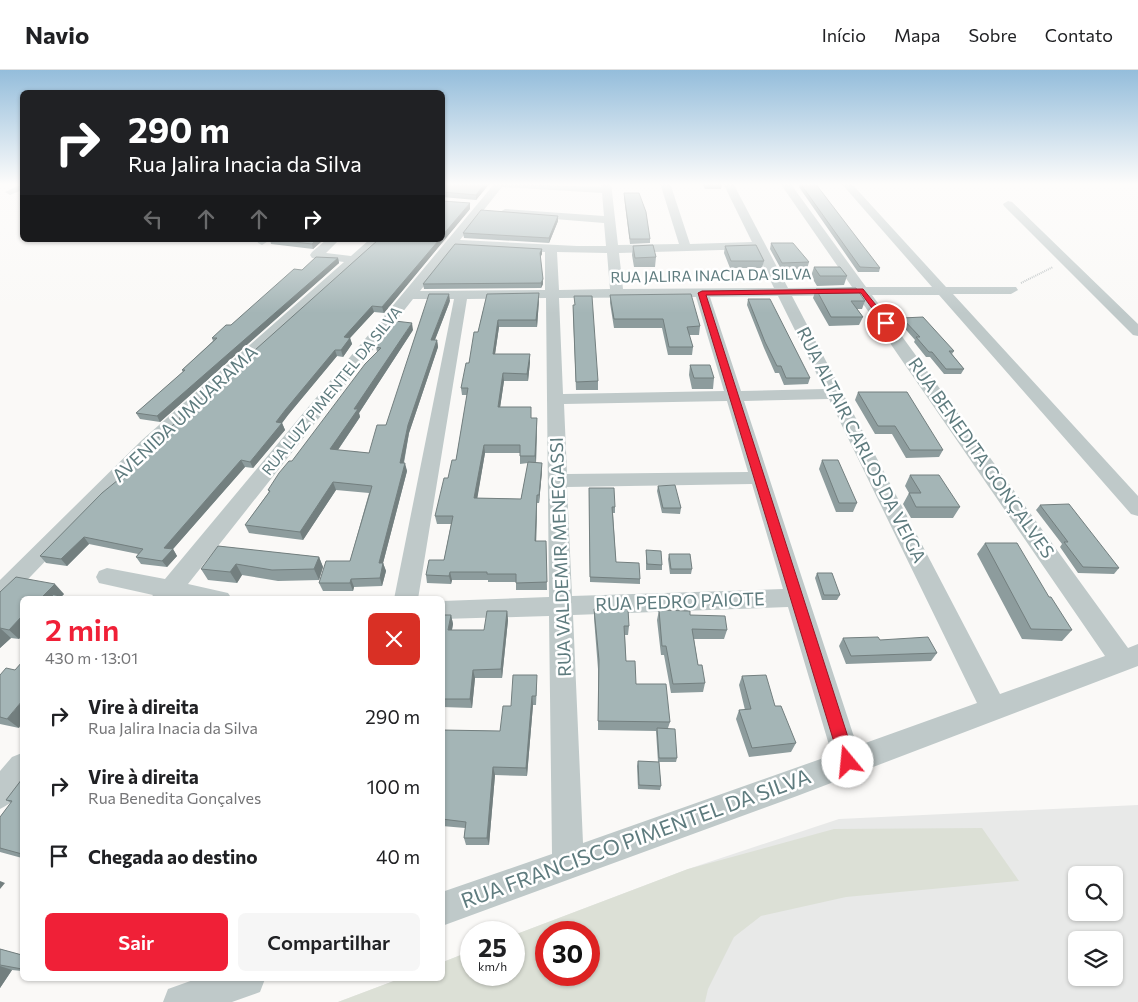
<!DOCTYPE html>
<html lang="pt">
<meta charset="utf-8">
<style>
:root{--surface:#fff;--page:#f6f6f6;--text:#202124;--muted:#757577;--line:#e0e0e0;--accent:#f02037}
body{margin:0;font-family:Commissioner,sans-serif;background:var(--page);color:var(--text);height:100vh;display:flex;flex-direction:column;font-size:19px;white-space:nowrap}
*{box-sizing:border-box;margin:0}
p{font-size:16px;color:var(--muted)}
.icon{flex:none;width:28px;height:28px;fill:none;stroke:currentColor;stroke-width:2;stroke-linecap:round;stroke-linejoin:round}
.map{position:relative;flex:1;overflow:hidden}
.panel{position:absolute;left:20px;top:526px;width:425px;height:385px;display:flex;flex-direction:column;background:var(--surface);border-radius:8px;box-shadow:0 1px 4px #0004}
.panel>*{flex:none}
.hud{position:absolute;left:20px;top:20px;width:425px;height:152px;border-radius:8px;box-shadow:0 1px 4px #0004;background:#202124;color:#fff;overflow:hidden}
.buttons{position:absolute;left:1068px;top:796px;display:grid;gap:10px}
.buttons a{display:grid;place-items:center;width:55px;height:55px;border-radius:8px;background:var(--surface);box-shadow:0 1px 4px #0004;font-size:25px}
.speed{position:absolute;left:460px;top:851px;display:flex;gap:10px;font-size:25px;font-weight:700;text-align:center}
.speed>*{display:grid;place-content:center;width:65px;height:65px;border-radius:50%;background:var(--surface);box-shadow:0 1px 4px #0004;line-height:1}
.speed small{font-size:12px;font-weight:400}
.speed .limit{border:8px solid #d22;background:#fff;color:#111}
.pin{position:absolute;display:grid;place-items:center;width:42px;height:42px;color:#fff;margin:-21px;border:2px solid #fff;border-radius:50%;box-shadow:0 1px 5px #0007}
.me{position:absolute;width:55px;margin:-28px;rotate:343deg;stroke-linejoin:round;filter:drop-shadow(0 0 4px #0008)}
.turn{display:flex;align-items:center;gap:18px;height:105px;padding:0 25px;font-size:22px}
.turn .icon{width:65px;height:65px;stroke-width:2.5}
.turn b{display:block;font-size:35px;line-height:42px}
.lanes{display:flex;align-items:center;height:48px;padding:0 25px;background:#0003;justify-content:center;gap:25px;direction:ltr}
.lanes .off{opacity:.35}
.round{display:grid;place-items:center;flex:none;width:52px;height:52px;border-radius:8px;background:var(--page)}
.head{display:flex;align-items:center;justify-content:space-between;height:85px;padding:0 25px}
h1{font-size:30px;font-weight:600;line-height:38px;color:var(--accent)}
.primary-button{display:flex;gap:10px;margin-top:auto;padding:10px 25px}
.primary-button a{flex:1;height:58px;border-radius:8px;background:var(--accent);color:#fff;font-size:20px;font-weight:600;line-height:58px;text-align:center}
.primary-button a+a{background:var(--page);color:var(--text)}
ul{padding:0;list-style:none}
li{display:flex;align-items:center;gap:15px;height:70px;padding:0 25px}
li div{flex:1}
li b{display:block;font-size:19px}
li em{font-style:normal}
header{display:flex;align-items:center;gap:30px;box-sizing:border-box;height:70px;padding:0 25px;background:var(--surface);border-bottom:1px solid var(--line)}
header strong{font-size:24px}
nav{display:flex;gap:28px;margin-inline-start:auto;font-size:18px}
.map>svg:first-child{display:block}
</style>
<header>
<strong>Navio</strong>
<nav><a>Início</a><a>Mapa</a><a>Sobre</a><a>Contato</a></nav>
</header>
<div class="map">
<svg width="1138" height="932" viewBox="0 0 1138 932">
<rect width="100%" height="100%" fill="#faf9f7"/>
<path fill="#e8e9e8" fill-rule="evenodd" d="M1138 735V932H338L399 909H442L443 892 471 881V905H514V865L688 799 839 749ZM1076 805H1114V842H1076ZM546 862H589V905H546ZM1076 870H1114V908H1076Z"/>
<path fill="#dce0d6" fill-rule="evenodd" d="M982 758 1019 811 846 827 761 846 734 867 708 919 705 932H338L399 909H442L443 892 471 881V905H514V865L688 799 834 759ZM546 862H589V905H546Z"/>
<g fill="none" stroke-linecap="round" stroke-linejoin="round">
<path stroke="#bcc2c3" stroke-width="2" stroke-dasharray="1 1" stroke-linecap="butt" d="M1021 213 1053 197"/>
<path fill="#bfc9c9" fill-rule="evenodd" d="M495 113 601 117V113H611L618 175 679 174 660 113H670L690 174 752 172 723 113H733L788 218 852 217 780 113H790L866 217H932L841 113H851L946 217H1016L1018 220 1011 224H953L1138 426V446L1131 444 939 225H872L1128 578 1138 574V596L797 726 442 856V822L552 784 549 546 442 549V531L549 527 546 228 467 229 418 529H394L454 229H413L188 514 228 523 232 529H150L153 525 99 513 96 507 99 501 107 498 165 509ZM502 117 602 123 604 146 505 139 500 142 505 145 604 153 606 176H577L460 170ZM455 177 545 182V220L420 221ZM755 179 774 218 623 219 619 183ZM557 182 607 183 610 219 559 220ZM857 225 1105 586 1000 624 792 226ZM778 226 824 319 741 321 710 227ZM696 227 724 321 563 324 559 228ZM829 329 977 633 857 676 744 331ZM727 331 748 402 567 404 564 334ZM752 414 783 519 572 526 567 417ZM788 537 832 685 583 773 573 545Z
M22 114V120L10 125 5 122Z
M1008 131 1012 132 1138 254V266L1133 265 1004 136 1003 134Z
M257 170H270L262 175 258 173Z
M326 170H339L326 183 351 186 369 170H382L154 378 8 530 0 533V510L142 370 344 192 312 188 310 185 312 182Z
M22 683C25 707 25 728 0 739V701L12 687Z
M196 909H265L260 922 232 932H163L168 919Z"/>
</g>
<path fill="#8d9c9d" fill-rule="evenodd" d="M442 113H490L476 130 442 127V122L447 114H442Z
M702 113H721L722 115 721 119H705Z
M800 113 880 198 879 202H858L799 117Z
M624 123 650 169V173L630 174 624 127Z
M470 139 384 243 374 242 350 268 352 274 343 287 337 286 288 345 282 353 285 360 253 398 245 397 173 479 177 486 167 497 141 494 136 487 138 484 89 474 67 496 46 493 40 486 127 402 125 400 180 349 179 348Z
M558 151 549 173 464 168 463 163Z
M270 170H323L313 179 271 174Z
M771 173 809 192 807 199H781L770 179Z
M633 176 656 187 655 197H634L632 185Z
M725 176 764 191 762 198H730L724 183Z
M542 179V184L540 187 543 214 541 218 424 219 423 214Z
M338 188 339 193 160 352 140 349 136 343 183 302 182 300 213 271 212 268 231 255 302 200Z
M814 197 847 206 844 215 817 216 811 206Z
M816 219 865 231 862 239H857L863 247 859 255 829 256 813 228Z
M487 224 539 230 537 257H499L495 284 530 292 528 311H504L500 337 531 348H537L536 393 542 401 539 433H537L536 471H546L547 520H516V512H488V510H452L451 514 427 513 426 505 444 490 451 454H437L435 446 448 408 456 390 467 325H462L461 318 478 262ZM485 383H520V394L528 393 521 429 477 428Z
M610 225 700 256 699 265H689L693 277 692 285H668L662 258H614L610 233Z
M574 226 598 311V320H576L573 243V235H575Z
M748 229 810 308 808 314 784 315 779 303H775L764 278 747 235Z
M450 231 435 270H437L438 277 409 363 404 393 407 401 383 493 386 501 382 516 354 517 353 521H323L319 513 350 491 369 423 336 420 303 470 249 463 245 455 269 422 268 420 292 391 377 282 376 277 413 260 359 343 360 347 338 380 369 383 386 355Z
M902 248 954 281 952 284 964 299 961 304H944L930 287H926L914 272 915 270 900 253Z
M690 295 714 308 713 319H692L689 305Z
M858 322 943 380 939 387 906 388 892 364H875L855 330Z
M822 390 857 433 853 442H836L819 399Z
M910 405 960 437 953 448H911L903 434 909 423 905 416Z
M658 416 681 438 680 444 662 443 657 421Z
M589 418 615 437V443H613L616 492 640 509V514L590 512Z
M1040 435 1119 498 1114 504 1078 503 1060 477 1062 474 1036 440Z
M985 473 1049 527 1072 560 1062 571 1022 569 977 484Z
M218 476 319 487 323 497 319 510 278 511 242 505 237 513 208 510 201 499Z
M646 480 662 495V500H646Z
M669 484 692 499 691 504H670L668 489Z
M817 503 840 525 837 530H822L815 508Z
M0 522 64 524 62 526 73 529H22V565L19 569 11 568 0 578Z
M594 539 629 556 628 565H625L626 591 636 614 670 652 668 658 677 688 676 692H659L661 716 660 720 638 719 637 696 638 691 658 692 656 661 598 660V599L594 548Z
M659 540 690 545 727 560 724 569H694L698 595 705 613 703 622 671 623 664 585H661L657 550Z
M507 541 508 550 502 608H475L472 638 442 637V545H451L453 554 452 560H484Z
M843 568 880 570 937 583 931 591 846 594 839 576Z
M0 605 19 658 0 654Z
M742 606 775 636 796 673 791 682 749 687 736 649 739 640H745L739 615Z
M537 614 536 635H533L527 706 495 705 489 775H466L464 768 465 758 442 756V660L500 661 511 636Z
M22 709V788L0 782V747L11 733 6 730Z
M0 879 22 885V901L12 900 0 918Z"/>
<path fill="#737f7f" d="M485 113H490L476 130V125Z
M470 133V139L384 243 382 237 439 170H442V166Z
M558 146V151L549 173V168Z
M316 170H323L313 179 312 174Z
M542 179V184L540 188V183Z
M338 188 339 193 160 352 157 346Z
M543 209V214L541 218V213Z
M539 223V230L537 257 536 250Z
M449 224 450 231 432 277 431 270Z
M372 236 374 242 350 268 352 274 343 287 341 280 344 267Z
M498 250 499 257 494 291 493 284Z
M412 253 413 260 359 343 360 347 333 387 330 379 354 339Z
M437 270 438 277 409 363 402 401 400 393 408 355Z
M335 280 337 286 288 345 282 353 285 360 253 398 250 392 276 352 286 339Z
M530 284V292L528 311 527 304Z
M503 303 504 311 499 345 498 337Z
M537 348V355L536 393 535 386Z
M484 375 485 383 476 436 474 428Z
M241 390 245 397 173 479 177 486 167 497 162 491 164 478Z
M405 393 407 401 381 501 379 493Z
M542 393V401L539 433V425Z
M333 412 336 420 303 470 300 462Z
M537 425V433L536 479 535 471Z
M84 467 89 474 67 496 61 489Z
M319 487 323 497 319 510 314 499Z
M383 493 386 501 382 516 380 508Z
M236 494 242 505 237 513 230 502Z
M450 502 452 510 451 514 449 506Z
M351 509 354 517 353 521 350 513Z
M55 514 64 524 59 529H40Z
M507 541 508 550 502 608 501 599Z
M451 545 453 554 450 569 448 560Z
M22 546V565L19 569 9 560Z
M0 558 11 568 0 578Z
M473 600 475 608 472 638 470 629Z
M532 626 533 635 527 706 526 698Z
M22 631V653L19 658 7 649Z
M493 697 495 705 489 775 487 768Z
M0 811 5 813 0 819Z
M0 896 12 900 0 918Z"/>
<path fill="#a4b5b6" stroke="#737f7f" d="M448 113H485L476 125 442 122V118Z
M705 113H721L722 115H706Z
M800 113H815L880 198 860 197Z
M624 123H639L646 142 650 169H630Z
M442 131 470 133 442 166Z
M481 140 558 146 549 168 463 163Z
M277 170H316L312 174Z
M378 170H439L382 237 372 236 344 267 350 268 341 280H335L286 339 276 352 282 353 250 392 241 390 164 478 173 479 162 491 136 487 143 479 84 467 61 489 40 486 102 423 129 401 125 400 145 379 181 348H179Z
M771 173H793L809 192 782 193Z
M455 174 542 179 540 183 543 209 541 213 423 214Z
M653 175 656 187 635 188 633 176Z
M756 175 764 191H731L725 176Z
M316 187 338 188 157 346 136 343 185 300H182L217 268H212L226 255H231L294 199 302 200Z
M814 197H840L847 206H820Z
M856 218 865 231H851L863 247H831L816 219Z
M539 223 536 250H498L493 284H530L527 304 503 303 498 337H531V348H537L535 386H520V375H484L474 428 521 429 528 392 542 393 539 425H537L535 471H546L547 512 516 513V504H487V502H450L449 506 426 505 429 490H444L453 446H435L444 408H448L452 390H456L468 318H461L466 293H469L474 262H478L487 224Z
M429 224H449L431 270H437L408 355 400 393H405L379 493H383L380 508 351 509 350 513H319L326 491H350L372 416 333 412 300 462 245 455 270 421 268 420 279 403 289 391H292L365 294 381 278 376 277 395 251 412 253 354 339H358L330 379 369 383 377 355H386Z
M691 224 700 256 687 257 693 277H669L663 249H614L610 225Z
M574 226H592L598 311 576 312 573 235H575Z
M748 229H770L810 308H786L781 296H777L765 272Z
M923 247 954 281H949L964 299H946L932 282H929L916 267H920L902 248Z
M690 295H710L714 308H694Z
M858 322H907L943 380H910L895 356H878Z
M822 390H838L857 433H839Z
M910 405H939L960 437H916L909 423H921Z
M675 415 681 438H663L658 416Z
M589 418H614L615 437H612L616 492 639 493 640 509 590 507Z
M1069 434 1119 498 1083 497 1064 472H1068L1040 435Z
M985 473H1017L1049 527H1051L1072 560 1031 559Z
M218 476 319 487 314 499 272 500 236 494 230 502 201 499Z
M646 480 661 481 662 495 647 494Z
M669 484H690L692 499H671Z
M817 503H832L840 525H824Z
M16 507 55 514 40 529H22V546L9 560 0 558V522Z
M51 524 73 529H56Z
M594 539H628L629 556H624L626 591H635L636 614H666L670 652 598 651 599 590Z
M659 540 690 541V545L725 546 727 560 692 559 698 595H702L705 613 673 614 666 576H662Z
M487 541H507L501 599 473 600 470 629H442V545H451L448 560H484Z
M878 567 880 570 928 567 937 583 851 586 843 568Z
M22 592V631L7 649 0 647V605L6 598 15 600Z
M513 605H537L536 626H532L526 698 493 697 487 768H464L466 752 442 749V660L500 661 503 636H511Z
M766 605 775 636H781L796 673 752 678 739 640 751 639 742 606Z
M657 658 675 659 677 688H659Z
M638 691 659 692 661 716 639 715Z
M22 709V784L0 778V747L12 731 6 730Z
M0 879 22 885V899L0 895Z"/>
<linearGradient id="sky" x2="0" y2="1"><stop stop-color="#94bddb"/><stop offset="0.47" stop-color="#fdfcfb"/><stop offset="1" stop-color="#fdfcfb" stop-opacity="0"/></linearGradient>
<rect width="1138" height="243" fill="url(#sky)"/>
<path fill="#f02037" stroke="#9c1524" d="M863 219 889 251V255H884L861 223 706 225 856 692 853 697 848 699 842 697 840 692 698 223 702 221Z"/>
<g text-anchor="middle" stroke-width="5" stroke-linejoin="round" paint-order="stroke">
<g font-size="15" fill="#5e7b7e" stroke="#fff">
<text transform="translate(711 206) rotate(-1)" y="5">RUA JALIRA INACIA DA SILVA</text>
<text transform="translate(332 321) rotate(-51)" y="5">RUA LUIZ PIMENTEL DA SILVA</text>
</g>
<g font-size="18" fill="#5e7b7e" stroke="#fff">
<text transform="translate(185 344) rotate(-43)" y="6">AVENIDA UMUARAMA</text>
<text transform="translate(861 375) rotate(63)" y="6">RUA ALTAIR CARLOS DA VEIGA</text>
<text transform="translate(981 388) rotate(55)" y="6">RUA BENEDITA GONÇALVES</text>
<text transform="translate(561 487) rotate(-92)" y="6">RUA VALDEMIR MENEGASSI</text>
<text transform="translate(680 532) rotate(-2)" y="6">RUA PEDRO PAIOTE</text>
</g>
<g font-size="21" fill="#5e7b7e" stroke="#fff">
<text transform="translate(636 769) rotate(-20)" y="7">RUA FRANCISCO PIMENTEL DA SILVA</text>
</g>
</g>
</svg>
<div class="buttons">
<a><svg class="icon" aria-label="search" viewBox="0 0 24 24"><circle cx="10" cy="10" r="6"/><path d="M15 15l6 6"/></svg></a>
<a><svg class="icon" aria-label="layers" viewBox="0 0 24 24"><path d="M12 4l9 5-9 5-9-5zM3 14l9 5 9-5"/></svg></a>
</div>
<div class="speed"><div>25<small>km/h</small></div><div class="limit">30</div></div>
<div class="pin" style="left:886px;top:253px;background:#d93025"><svg class="icon" aria-label="arrive" viewBox="0 0 24 24"><path d="M6 21V4h12l-3 4 3 4H6"/></svg></div>
<svg class="me" style="left:848px;top:692px" viewBox="-20 -20 40 40"><circle r="19" fill="#fff"/><path d="M0-13L10 11 0 6-10 11z" fill="#f02037"/></svg>
<div class="hud">
<div class="turn"><svg class="icon" aria-label="right" viewBox="0 0 24 24"><path d="M7 20v-9h11M14 6l5 5-5 5"/></svg><div><b>290 m</b>Rua Jalira Inacia da Silva</div></div>
<div class="lanes"><svg class="icon off" aria-label="left" viewBox="0 0 24 24"><path d="M17 20v-9H6M10 6l-5 5 5 5"/></svg><svg class="icon off" aria-label="ahead" viewBox="0 0 24 24"><path d="M12 20V5M6 11l6-6 6 6"/></svg><svg class="icon off" aria-label="ahead" viewBox="0 0 24 24"><path d="M12 20V5M6 11l6-6 6 6"/></svg><svg class="icon" aria-label="right" viewBox="0 0 24 24"><path d="M7 20v-9h11M14 6l5 5-5 5"/></svg></div>
</div>
<section class="panel">
<div class="head"><div><h1>2 min</h1><p>430 m · 13:01</p></div><a class="round" style="background:#d93025;color:#fff"><svg class="icon" aria-label="close" viewBox="0 0 24 24"><path d="M6 6l12 12M18 6L6 18"/></svg></a></div>
<ul>
<li><svg class="icon" aria-label="right" viewBox="0 0 24 24"><path d="M7 20v-9h11M14 6l5 5-5 5"/></svg><div><b>Vire à direita</b><p>Rua Jalira Inacia da Silva</p></div><em>290 m</em></li>
<li><svg class="icon" aria-label="right" viewBox="0 0 24 24"><path d="M7 20v-9h11M14 6l5 5-5 5"/></svg><div><b>Vire à direita</b><p>Rua Benedita Gonçalves</p></div><em>100 m</em></li>
<li><svg class="icon" aria-label="arrive" viewBox="0 0 24 24"><path d="M6 21V4h12l-3 4 3 4H6"/></svg><div><b>Chegada ao destino</b></div><em>40 m</em></li>
</ul>
<div class="primary-button"><a>Sair</a><a>Compartilhar</a></div>
</section>
</div>
